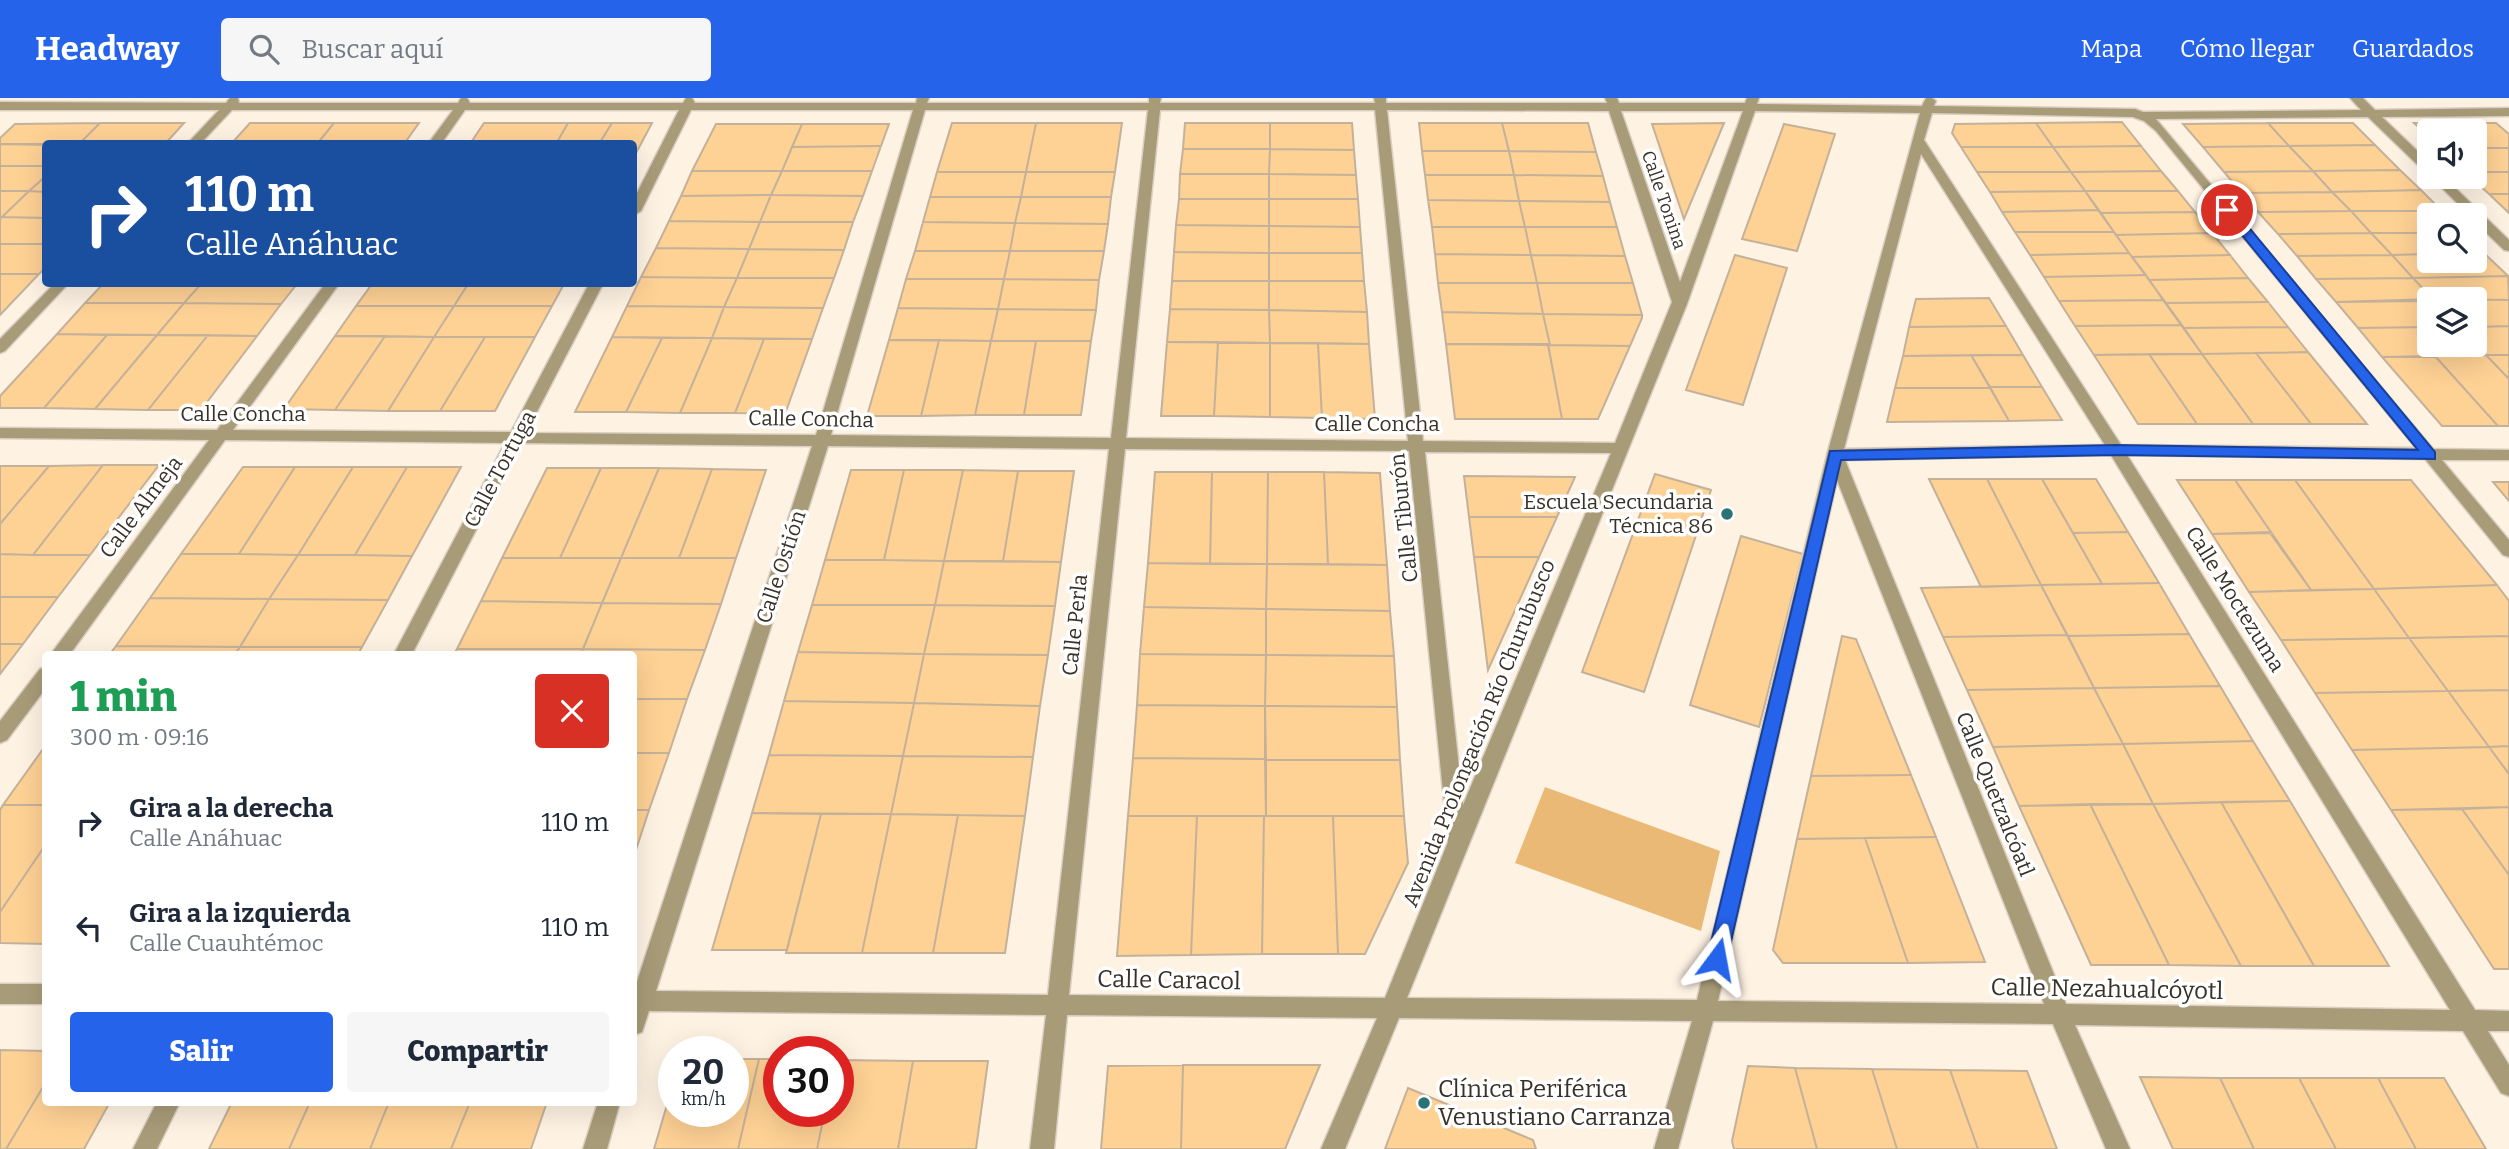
<!DOCTYPE html>
<html lang="es">
<meta charset="utf-8">
<style>
:root{--surface:#fff;--page:#f6f6f7;--text:#1f2937;--muted:#747a83;--accent:#2563eb}
body{margin:0;font-family:Bitter,serif;background:var(--page);color:var(--text);height:100vh;display:flex;flex-direction:column;font-size:26px;white-space:nowrap}
*{box-sizing:border-box;margin:0}
p{font-size:23px;color:var(--muted)}
.icon{flex:none;width:38px;height:38px;fill:none;stroke:currentColor;stroke-width:2;stroke-linecap:round;stroke-linejoin:round}
.map{position:relative;flex:1;overflow:hidden}
.details{position:absolute;left:42px;top:553px;width:595px;height:455px;display:flex;flex-direction:column;background:var(--surface);border-radius:7px;box-shadow:0 7px 28px #0002}
.details>*{flex:none}
.top-card{position:absolute;left:42px;top:42px;width:595px;height:147px;border-radius:7px;box-shadow:0 7px 28px #0002;background:#1a4fa0;color:#fff;overflow:hidden}
.buttons{position:absolute;left:2417px;top:21px;display:grid;gap:14px}
.buttons a{display:grid;place-items:center;width:70px;height:70px;border-radius:7px;background:var(--surface);box-shadow:0 7px 28px #0002;font-size:35px}
.speed{position:absolute;left:658px;top:938px;display:flex;gap:14px;font-size:35px;font-weight:700;text-align:center}
.speed>*{display:grid;place-content:center;width:91px;height:91px;border-radius:50%;background:var(--surface);box-shadow:0 7px 28px #0002;line-height:1}
.speed small{font-size:18px;font-weight:400}
.speed .limit{border:10px solid #d22;background:#fff;color:#111}
.pin{position:absolute;display:grid;place-items:center;width:60px;height:60px;color:#fff;margin:-30px;border:4px solid #fff;border-radius:50%;box-shadow:0 2px 7px #0007}
.me{position:absolute;width:77px;margin:-38px;rotate:13deg;stroke-linejoin:round;filter:drop-shadow(0 0 5px #0008)}
.turn{display:flex;align-items:center;gap:24px;height:147px;padding:0 28px;font-size:32px}
.turn .icon{width:91px;height:91px;stroke-width:2.5}
.turn b{display:block;font-size:49px;line-height:60px}
.round{display:grid;place-items:center;flex:none;width:74px;height:74px;border-radius:7px;background:var(--page)}
.headline{display:flex;align-items:center;justify-content:space-between;height:119px;padding:0 28px}
h1{font-size:42px;font-weight:800;line-height:52px;color:#1e9e55}
.primary-button{display:flex;gap:14px;margin-top:auto;padding:14px 28px}
.primary-button a{flex:1;height:80px;border-radius:7px;background:var(--accent);color:#fff;font-size:28px;font-weight:800;line-height:80px;text-align:center}
.primary-button a+a{background:var(--page);color:var(--text)}
ul{padding:0;list-style:none}
li{display:flex;align-items:center;gap:21px;height:105px;padding:0 28px}
li div{flex:1}
li b{display:block;font-size:26px}
li em{font-style:normal}
header{display:flex;align-items:center;gap:42px;box-sizing:border-box;height:98px;padding:0 35px;background:var(--accent);color:#fff}
header strong{font-size:33px}
nav{display:flex;gap:38px;margin-inline-start:auto;font-size:24px}
.search{width:490px;height:63px;background:var(--page);display:flex;align-items:center;gap:18px;box-sizing:border-box;padding:0 24px;border-radius:7px;color:var(--muted);font-size:26px}
.map>svg:first-child{display:block}
</style>
<header>
<strong>Headway</strong>
<div class="search"><svg class="icon" aria-label="search" viewBox="0 0 24 24"><circle cx="10" cy="10" r="6"/><path d="M15 15l6 6"/></svg>Buscar aquí</div>
<nav><a>Mapa</a><a>Cómo llegar</a><a>Guardados</a></nav>
</header>
<div class="map">
<svg width="2509" height="1051" viewBox="0 0 2509 1051">
<rect width="100%" height="100%" fill="#fef2e3"/>
<path fill="#ebb976" d="M1545 689 1720 753 1701 833 1515 765Z"/>
<path fill="#fed195" stroke="#c4b19a" stroke-width="2" d="M2122 24 2141 48 2053 49 2036 25Z
M100 25H184L165 46H79Z
M100 25 79 46H0V40L15 26Z
M250 25H334L317 46H231Z
M334 25H419L404 46H317Z
M484 25H568L556 46H470Z
M568 25H612L599 46H556Z
M612 25H652L634 59V46H599Z
M952 25H1036L1026 74H937Z
M1036 25H1122L1115 74H1026Z
M1185 25H1270V51H1183Z
M1270 25H1352L1354 52 1270 51Z
M1419 25H1502L1509 53H1422Z
M1502 25H1588L1596 54 1509 53Z
M1724 25 1684 121 1652 26Z
M2036 25 2053 49H1961L1952 35 1955 26Z
M2268 25 2289 48 2203 49 2183 26Z
M2268 25H2353L2375 47 2289 48Z
M2414 25H2496L2509 36V50H2474V33H2429V39Z
M716 26H802L782 73H692Z
M802 26H889L881 48 792 49Z
M1784 26 1835 36 1797 153 1742 141Z
M0 46 46 47V68H0Z
M2375 47 2400 72 2313 73 2289 48Z
M881 48 872 73H782L792 49Z
M2141 48 2161 73 2071 74 2053 49Z
M2289 48 2313 73 2224 74 2203 49Z
M1961 49H2053L2071 74H1977Z
M2474 50H2509V74H2474Z
M1183 51H1270L1269 76H1180Z
M1270 51 1354 52 1356 77 1269 76Z
M1422 53H1509L1514 77H1425Z
M1509 53 1596 54 1603 78 1514 77Z
M0 68H46V78L29 93H0Z
M2400 72 2421 92 2332 94 2313 73Z
M692 73H782L771 97 681 98Z
M782 73H872L863 98 771 97Z
M2161 73 2178 93H2085L2071 74Z
M2313 73 2332 94 2242 95 2224 74Z
M937 74H1026L1021 99H930Z
M1026 74H1115L1111 99H1021Z
M1977 74H2071L2085 93 1990 94Z
M2474 74H2509V96H2489L2470 79H2474Z
M1180 76H1269V101H1179Z
M1269 76 1356 77 1358 101H1269Z
M1425 77H1514L1519 103 1428 102Z
M1514 77 1603 78 1610 104 1519 103Z
M46 78V94L29 93Z
M2421 92 2442 113H2351L2332 94Z
M0 93H29L2 119H0Z
M29 93 46 94V120L2 119Z
M2085 93H2178L2195 114 2101 115Z
M2085 93 2098 112 2002 114 1990 94Z
M2332 94 2351 113 2258 114 2242 95Z
M2489 96H2509V115Z
M771 97 863 98 853 124H760Z
M771 97 760 124 669 123 681 98Z
M930 99H1021L1015 125 923 124Z
M1021 99H1111L1108 126 1015 125Z
M1179 101H1269V128L1176 127Z
M1269 101H1358L1360 129 1269 128Z
M1428 102 1519 103 1525 129H1432Z
M1519 103 1610 104 1617 129H1525Z
M2098 112 2114 134H2015L2002 114Z
M2351 113 2371 135 2278 136 2258 114Z
M2351 113H2442L2446 117H2429V135H2371Z
M2195 114 2212 135 2116 137 2101 115Z
M2 119 46 120V146H0V122Z
M669 123 760 124 749 151 656 150Z
M760 124H853L844 152 749 151Z
M923 124 1015 125 1010 153H915Z
M1015 125 1108 126 1104 153H1010Z
M1176 127 1269 128V155L1174 154Z
M1269 128 1360 129 1362 155H1269Z
M1432 129H1525L1531 157 1435 156Z
M1525 129H1617L1625 158 1531 157Z
M2015 134H2114L2129 155 2030 157Z
M2212 135 2230 157 2132 159 2116 137Z
M2371 135H2429V156L2392 157Z
M2371 135 2392 157 2297 158 2278 136Z
M0 146H46V169L39 176H0Z
M656 150 749 151 737 180 641 179Z
M749 151 844 152 834 180H737Z
M915 153H1010L1004 181H906Z
M1010 153H1104L1099 182 1004 181Z
M1174 154 1269 155V183H1172Z
M1269 155H1362L1364 183H1269Z
M2129 155 2146 177 2044 179 2030 157Z
M1435 156 1531 157 1537 185H1438Z
M2429 156V163H2474V156H2485L2508 178 2413 180 2392 157Z
M1531 157 1625 158 1633 185H1537Z
M1735 157 1787 170 1743 307 1686 292Z
M2230 157 2248 180 2149 182 2132 159Z
M2392 157 2413 180 2316 181 2297 158Z
M0 176H39L0 217Z
M2146 177 2163 202 2059 203 2044 179Z
M2508 178 2509 202 2433 201 2413 180Z
M641 179 737 180 724 209 627 208Z
M737 180H834L823 210 724 209Z
M2248 180 2268 204 2166 205 2149 182Z
M2413 180 2433 201 2336 204 2316 181Z
M906 181H1004L998 211 898 210Z
M1004 181 1099 182 1096 212 998 211Z
M1172 183H1269V212L1170 211Z
M1269 183H1364L1367 214 1269 212Z
M1438 185H1537L1543 216 1442 214Z
M1537 185H1633L1642 217 1543 216Z
M103 186H201L184 205H85Z
M201 186H297L281 206 184 205Z
M372 186H468L454 208H356Z
M468 186H564L552 208H454Z
M1989 200 2006 228 1909 229 1916 201Z
M2163 202 2181 227 2075 228 2059 203Z
M2474 202H2509V228L2474 229Z
M2429 203V229L2358 230 2336 204Z
M2268 204 2288 229 2184 230 2166 205Z
M85 205H184L157 237 57 236Z
M184 205 281 206 257 238 157 237Z
M356 208H454L434 239 335 238Z
M454 208H552L535 239H434Z
M627 208 724 209 712 240 612 239Z
M724 209 823 210 812 241 712 240Z
M898 210 998 211 991 243 889 242Z
M998 211 1096 212 1091 243H991Z
M1170 211 1269 212 1270 245 1167 244Z
M1269 212 1367 214 1369 246 1270 245Z
M1442 214 1543 216 1550 247 1446 246Z
M1543 216 1642 217V220L1630 248 1550 247Z
M2181 227 2202 256 2094 257 2075 228Z
M2006 228 2023 257 1903 258 1909 229Z
M2509 228V257H2486L2474 245V229Z
M2288 229 2308 254 2202 256 2184 230Z
M2429 229V247L2474 245 2486 257 2382 259 2358 230Z
M57 236 107 237 44 310H0V298Z
M107 237H157L95 311 44 310Z
M157 237H208L148 312 95 311Z
M208 237 257 238 201 312H148Z
M335 238H385L335 312 284 311Z
M385 238 434 239 388 313 335 312Z
M434 239H485L440 313H388Z
M485 239H535L495 313H440Z
M612 239 662 240 626 314H575Z
M662 240H712L680 315 626 314Z
M712 240 764 241 735 315H680Z
M764 241H812L785 316 735 315Z
M889 242H939L921 318H867Z
M939 242 991 243 975 317 921 318Z
M991 243H1036L1024 317H975Z
M1036 243H1091L1081 317H1024Z
M1167 244H1218L1214 318H1161Z
M1218 244 1270 245V319L1214 318Z
M1270 245H1318L1322 320 1270 319Z
M1318 245 1369 246 1375 321 1322 320Z
M1446 246H1548L1562 321H1455Z
M1548 247 1630 248 1598 321H1562Z
M2308 254 2367 326H2311L2256 255Z
M2256 255 2311 326H2253L2202 256Z
M2149 256H2202L2253 326H2197Z
M2149 256 2197 326H2138L2094 257Z
M1971 257H2023L2042 289H1990Z
M1971 257 1990 290H1895L1903 258Z
M2486 257 2509 281V328H2498L2435 258Z
M2486 257H2509V281Z
M2435 258 2498 328H2442L2382 259Z
M1990 289H2042L2062 322 2009 323Z
M1895 290H1990L2009 323 1887 324Z
M103 367H159L90 457H33Z
M103 367 33 457 0 456V426L49 368Z
M0 368H49L0 426Z
M243 369H295L239 456H181Z
M295 369H353L298 457 239 456Z
M353 369H407L355 457H298Z
M407 369H461L412 458 355 457Z
M547 370H601L560 460H502Z
M601 370H659L621 460H560Z
M659 370 712 371 679 460H621Z
M712 371 766 372 736 460H679Z
M851 372H904L884 462H825Z
M904 372H963L944 463 884 462Z
M963 372 1018 373 1003 463H944Z
M1018 373H1074L1061 464 1003 463Z
M1155 374H1212L1210 466 1148 465Z
M1212 374H1268L1267 466H1210Z
M1268 374H1324L1328 466H1267Z
M1324 374 1380 375 1387 467 1328 466Z
M1655 376 1711 392 1644 594 1582 574Z
M1464 378 1575 379 1557 419H1469Z
M1929 381H1987L2041 487 1981 489Z
M1987 381H2042L2102 486 2041 487Z
M2042 381H2096L2128 434 2073 435Z
M2177 382H2235L2271 434 2212 436Z
M2235 382H2295L2374 491 2311 492Z
M2295 382H2411L2497 487 2374 491Z
M2493 384H2509V403Z
M1469 419H1557L1539 459H1474Z
M2128 434 2159 485 2102 486 2073 435Z
M2270 435 2311 492 2249 494 2212 436Z
M1741 438 1803 456 1759 629 1690 607Z
M0 456 33 457H90L58 499H0Z
M181 456H239L298 457 269 501 150 500Z
M298 457H355L412 458 388 502 269 501Z
M1474 459H1539L1488 572Z
M502 460H621L602 505 481 503Z
M621 460H736L721 506 602 505Z
M825 462H884L944 463 935 507H812Z
M944 463 1061 464 1055 508 935 507Z
M1148 465 1267 466 1266 511 1144 509Z
M1267 466 1387 467 1390 513 1266 511Z
M2159 485 2189 536 2068 538 2041 487Z
M2041 487 2067 537 1943 539 1921 490Z
M2497 487 2509 503V538L2409 540 2374 491Z
M2374 491 2409 540 2281 542 2249 494Z
M0 499H58L23 546H0Z
M150 500 269 501 240 549 116 548Z
M269 501 388 502 362 549H240Z
M481 503 602 505 583 551H457Z
M602 505 721 506 705 552 583 551Z
M812 507H935L924 556 798 554Z
M935 507 1055 508 1048 557 924 556Z
M1144 509 1266 511V557L1140 556Z
M1266 511 1390 513 1394 558 1266 557Z
M2189 536 2220 588 2094 590 2068 538Z
M2067 537 2094 590 1967 592 1943 539Z
M1842 538 1856 541 1911 677 1811 678Z
M2509 538V592L2448 593 2409 540Z
M2409 540 2448 593 2315 595 2281 542Z
M0 546H23L0 576Z
M116 548 240 549 235 556H110Z
M240 549H362L358 556H235Z
M457 551H583L581 556H454Z
M583 551 705 552 687 601H634V556H581Z
M798 554 924 556 914 605 784 603Z
M924 556 1048 557 1040 608 914 605Z
M1140 556 1266 557 1265 608 1137 607Z
M1266 557 1394 558 1397 609 1265 608Z
M2220 588 2253 643 2123 646 2094 590Z
M2094 590 2123 646 1993 649 1967 592Z
M2509 592V648L2489 649 2448 593Z
M2448 593 2489 649 2352 652 2315 595Z
M634 601H687L669 655H634Z
M784 603 914 605 903 658 769 657Z
M914 605 1040 608 1033 659 903 658Z
M1137 607 1265 608V661L1133 660Z
M1265 608 1397 609 1400 662H1266Z
M2253 643 2290 703 2153 706 2123 646Z
M2123 646 2153 706 2019 708 1993 649Z
M2509 648V676L2489 649Z
M2489 649 2509 676V709L2391 712 2352 652Z
M43 651H46V707H3Z
M634 655H669L649 712H634Z
M769 657 903 658 891 716 752 715Z
M903 658 1033 659 1025 718 891 716Z
M1133 660 1265 661 1266 718H1128Z
M1266 662H1400L1404 718H1266Z
M1911 677 1936 739 1797 741 1811 678Z
M2290 703 2389 868H2314L2221 704Z
M2221 704 2314 868H2241L2153 706Z
M2090 706H2153L2241 868 2169 867Z
M2090 706 2169 867H2091L2019 708Z
M3 707H46V746L0 814V712Z
M2509 709V777L2462 711Z
M2462 711 2509 777V871H2494L2391 712Z
M634 712H649L634 758Z
M752 715 821 716 787 852H712Z
M821 716H891L862 855H786Z
M891 716 958 717 933 855H862Z
M958 717 1025 718 1005 855H933Z
M1128 718H1197L1191 857 1117 858Z
M1197 718H1264L1262 856 1191 857Z
M1264 718H1333L1338 856H1262Z
M1333 718H1404L1408 765 1365 856H1338Z
M1936 739 1985 864 1908 865 1865 740Z
M1865 740 1908 865H1783L1773 852 1797 741Z
M46 746V846L0 845V814Z
M0 952 46 953V984L6 1051H0Z
M733 961H759L738 1051H654L674 983V1013H733Z
M759 961H779V1013H825L817 1051H738Z
M838 962 913 963 898 1051H817L825 1013H838Z
M913 963H988L976 1051H898Z
M1183 967H1320L1285 1051H1181Z
M1183 967 1181 1051H1101L1108 968Z
M1748 968 1795 970 1817 1051H1734L1732 1043Z
M1795 970 1872 971 1897 1051H1817Z
M1872 971 1950 972 1978 1051H1897Z
M1950 972 2027 973 2057 1051H1978Z
M2140 979 2220 980 2254 1051H2173Z
M2220 980H2299L2336 1051H2254Z
M2299 980H2378L2416 1051H2336Z
M2378 980H2444L2486 1051H2416Z
M46 984V1004H110L84 1051H6Z
M1408 990 1533 1042 1536 1051H1385Z
M232 1004H310L289 1051H209Z
M310 1004H389L370 1051H289Z
M389 1004H470L451 1051H370Z
M470 1004H547L531 1051H451Z"/>
<g fill="none" stroke-linecap="round" stroke-linejoin="round">
<defs>
<path id="street" d="M230 0H238L239 5H458L461 0H467L470 5H683L686 0H692L695 5H916L917 0H929L927 5H1149V0H1161L1160 5H1375L1374 0H1386V5H1607L1605 0H1617L1619 5H1745L1747 0H1759L1757 6 1922 8 1926 0H1932L1936 3 1934 8 2135 11 2143 14 2361 12 2350 0H2363L2375 12 2509 10V18L2382 19 2429 64V75L2425 74 2368 19 2156 21 2433 351 2509 352V362H2442L2509 442V459L2503 457 2425 361 2127 357 2475 912 2509 913V933H2488L2509 967V998L2501 995 2463 933 2075 927 2130 1051H2106L2053 926 1713 923 1678 1051H1654L1692 923 1399 920 1345 1051H1321L1377 920 1067 917 1054 1051H1030L1046 917 649 913 642 934 634 937V893L812 348 521 345 412 556H394L505 345 225 342 70 556H51L209 342 0 340V330L217 332 325 186H339L233 332 511 334 589 186H603L526 335 816 337 913 12H691L641 113 634 117V101L679 12H465L441 46H428L453 12H232L200 46H187L219 12H0V4L226 5ZM925 12H1148L1111 340 831 337ZM1160 12H1375L1408 343 1126 340ZM1387 12 1609 13 1672 204 1615 345 1423 343ZM1621 13H1743L1680 184ZM1755 13 1920 15 1827 357 1697 902 1407 900 1687 206ZM1932 15 2133 19 2144 23 2156 33 2416 350 2121 347 1924 42ZM1921 56 2105 347 1844 351ZM828 348 1109 351 1048 897 656 893ZM1125 351 1409 353 1448 744 1385 900 1069 897ZM1425 354 1611 355 1463 707ZM2111 357 2450 912 2066 906 1845 362ZM1837 382 2044 906 1718 903Z
M2431 79H2444L2509 142V153L2504 152 2474 123V117H2469Z
M54 186H68L5 253 0 255V241Z
M46 569V590L7 642 0 645V623L40 571Z
M0 886H46V906H0Z
M157 1004H180L157 1051H133Z
M598 1004H620L607 1051H583Z"/>
</defs>
<use href="#street" stroke="#dacfc1" stroke-width="3"/>
<use href="#street" fill="#a89b78" fill-rule="evenodd"/>
</g>
<path fill="#2563eb" stroke="#184099" stroke-width="2" d="M2223 109H2232L2435 354V361L2116 357 1841 362 1727 861 1724 867 1717 870 1710 867 1707 861 1830 353 2116 347 2418 352 2223 114Z"/>
<g fill="#297375" stroke="#fff" stroke-width="2.5">
<circle cx="1727" cy="416" r="7"/>
<circle cx="1424" cy="1005" r="7"/>
</g>
<g text-anchor="middle" stroke-width="7" stroke-linejoin="round" paint-order="stroke">
<g font-size="18" fill="#383127" stroke="#fff">
<text transform="translate(1664 102) rotate(71)" y="6">Calle Tonina</text>
</g>
<g font-size="21" fill="#383127" stroke="#fff">
<text x="243" y="323">Calle Concha</text>
<text transform="translate(811 321) rotate(1)" y="7">Calle Concha</text>
<text x="1377" y="333">Calle Concha</text>
<text transform="translate(500 371) rotate(-62)" y="7">Calle Tortuga</text>
<text transform="translate(141 409) rotate(-53)" y="7">Calle Almeja</text>
<text transform="translate(1404 420) rotate(-96)" y="7">Calle Tiburón</text>
<text transform="translate(781 469) rotate(-72)" y="7">Calle Ostión</text>
<text transform="translate(2235 501) rotate(58)" y="7">Calle Moctezuma</text>
<text transform="translate(1075 527) rotate(-84)" y="7">Calle Perla</text>
<text transform="translate(1479 635) rotate(-68)" y="7">Avenida Prolongación Río Churubusco</text>
<text transform="translate(1995 696) rotate(68)" y="7">Calle Quetzalcóatl</text>
</g>
<g font-size="21" fill="#383127" stroke="#fff" text-anchor="end">
<text x="1713" y="411">Escuela Secundaria<tspan x="1713" dy="24">Técnica 86</tspan></text>
</g>
<g font-size="24" fill="#383127" stroke="#fff">
<text transform="translate(1169 882) rotate(1)" y="8">Calle Caracol</text>
<text transform="translate(2107 891) rotate(1)" y="8">Calle Nezahualcóyotl</text>
</g>
<g font-size="24" fill="#383127" stroke="#fff" text-anchor="start">
<text x="1438" y="999">Clínica Periférica<tspan x="1438" dy="28">Venustiano Carranza</tspan></text>
</g>
</g>
</svg>
<div class="buttons">
<a><svg class="icon" aria-label="sound" viewBox="0 0 24 24"><path d="M4 9h4l5-4v14l-5-4H4zM17 9q2 3 0 6"/></svg></a>
<a><svg class="icon" aria-label="search" viewBox="0 0 24 24"><circle cx="10" cy="10" r="6"/><path d="M15 15l6 6"/></svg></a>
<a><svg class="icon" aria-label="layers" viewBox="0 0 24 24"><path d="M12 4l9 5-9 5-9-5zM3 14l9 5 9-5"/></svg></a>
</div>
<div class="speed"><div>20<small>km/h</small></div><div class="limit">30</div></div>
<div class="pin" style="left:2227px;top:112px;background:#d93025"><svg class="icon" aria-label="arrive" viewBox="0 0 24 24"><path d="M6 21V4h12l-3 4 3 4H6"/></svg></div>
<svg class="me" style="left:1717px;top:861px" viewBox="-20 -20 40 40"><path d="M0-17L14 15 0 8-14 15z" fill="#2563eb" stroke="#fff" stroke-width="4"/></svg>
<div class="top-card">
<div class="turn"><svg class="icon" aria-label="right" viewBox="0 0 24 24"><path d="M7 20v-9h11M14 6l5 5-5 5"/></svg><div><b>110 m</b>Calle Anáhuac</div></div>
</div>
<section class="details">
<div class="headline"><div><h1>1 min</h1><p>300 m · 09:16</p></div><a class="round" style="background:#d93025;color:#fff"><svg class="icon" aria-label="close" viewBox="0 0 24 24"><path d="M6 6l12 12M18 6L6 18"/></svg></a></div>
<ul>
<li><svg class="icon" aria-label="right" viewBox="0 0 24 24"><path d="M7 20v-9h11M14 6l5 5-5 5"/></svg><div><b>Gira a la derecha</b><p>Calle Anáhuac</p></div><em>110 m</em></li>
<li><svg class="icon" aria-label="left" viewBox="0 0 24 24"><path d="M17 20v-9H6M10 6l-5 5 5 5"/></svg><div><b>Gira a la izquierda</b><p>Calle Cuauhtémoc</p></div><em>110 m</em></li>
</ul>
<div class="primary-button"><a>Salir</a><a>Compartir</a></div>
</section>
</div>
